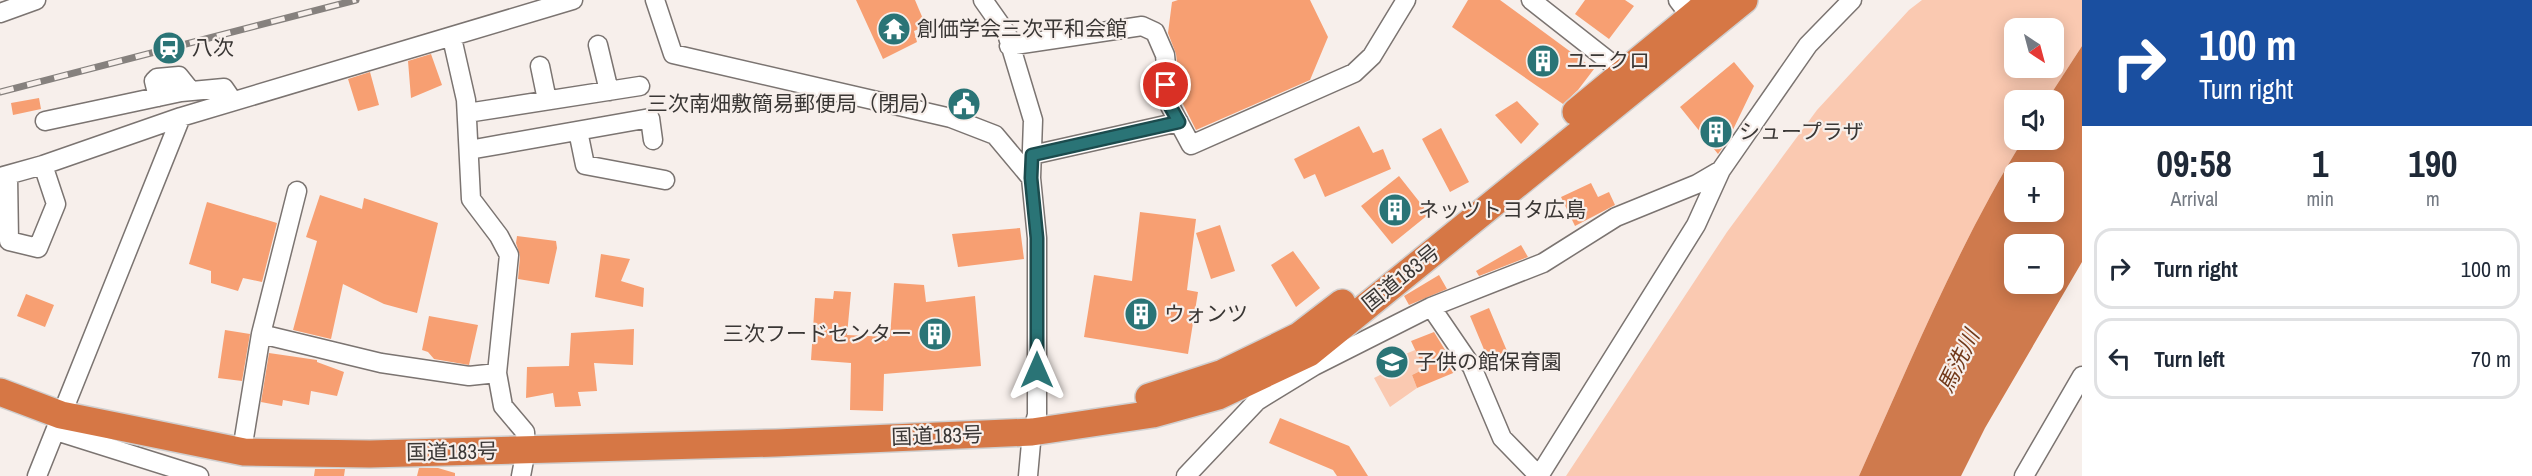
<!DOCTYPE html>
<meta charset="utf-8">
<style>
:root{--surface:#fff;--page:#f6f6f7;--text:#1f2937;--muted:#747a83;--line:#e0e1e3}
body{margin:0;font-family:"Archivo Narrow","Noto Sans JP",sans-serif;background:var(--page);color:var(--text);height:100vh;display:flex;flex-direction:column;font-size:22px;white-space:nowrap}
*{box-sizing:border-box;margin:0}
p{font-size:20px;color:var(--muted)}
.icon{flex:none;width:33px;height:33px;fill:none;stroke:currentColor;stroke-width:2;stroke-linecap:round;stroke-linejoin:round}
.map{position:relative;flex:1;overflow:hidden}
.panel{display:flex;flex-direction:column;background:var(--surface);width:450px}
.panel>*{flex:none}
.top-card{background:#1a4fa0;color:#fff;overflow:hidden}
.needle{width:39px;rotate:144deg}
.tools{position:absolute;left:2004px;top:18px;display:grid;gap:12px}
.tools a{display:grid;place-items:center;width:60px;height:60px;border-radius:12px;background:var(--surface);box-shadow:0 3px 15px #0003;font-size:30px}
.pin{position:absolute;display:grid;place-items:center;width:51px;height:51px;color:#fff;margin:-26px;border:3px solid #fff;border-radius:50%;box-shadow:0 2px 6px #0007}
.me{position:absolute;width:66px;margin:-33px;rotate:0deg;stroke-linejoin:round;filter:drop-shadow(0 0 4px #0008)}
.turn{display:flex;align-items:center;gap:21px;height:126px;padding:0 18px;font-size:27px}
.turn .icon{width:78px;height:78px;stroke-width:2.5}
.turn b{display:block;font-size:42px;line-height:51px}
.eta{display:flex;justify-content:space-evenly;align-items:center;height:102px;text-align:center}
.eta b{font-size:36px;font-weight:800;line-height:42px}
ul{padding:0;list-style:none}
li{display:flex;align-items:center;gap:18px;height:81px;margin:0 12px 9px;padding:0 6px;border:3px solid var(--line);border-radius:18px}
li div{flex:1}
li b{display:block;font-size:22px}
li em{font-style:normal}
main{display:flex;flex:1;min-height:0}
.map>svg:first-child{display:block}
</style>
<main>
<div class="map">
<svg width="2082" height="476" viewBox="0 0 2082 476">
<rect width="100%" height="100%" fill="#f7efeb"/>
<path fill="#fac9b1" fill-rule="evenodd" d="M1922 0H2082V46L2047 100H2014V140H2023C1958 245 1910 363 1859 476H1566L1727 232 1817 110 1909 10ZM2014 28H2054V68H2014Z
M1415 350 1424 369 1412 375 1417 388 1390 407 1374 378 1390 370 1386 362Z"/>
<path fill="#cf7a4d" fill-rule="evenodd" d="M2082 46V262L1985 428 1961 476H1859C1910 363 1958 245 2023 140H2054V100H2047ZM2014 172H2054V212H2014ZM2014 244H2054V284H2014Z"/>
<path fill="#f79f72" d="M856 0H915L926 26 914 31 917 42 883 59Z
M1178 0H1310L1328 37 1310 80 1196 130 1181 100 1176 54 1168 33 1172 2Z
M1468 0H1500L1594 69 1578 90 1563 104 1452 27Z
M1585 0H1625L1634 6 1609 39 1575 14Z
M431 54 442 85 411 98 408 61Z
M1734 62 1754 86 1728 140 1718 154 1680 107Z
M370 72 379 105 358 111 348 79Z
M39 98 41 109 13 115 11 103Z
M1517 101 1539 124 1521 144 1495 115Z
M1359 126 1373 153 1383 149 1391 169 1325 197 1315 174 1304 179 1294 159Z
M1441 128 1469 182 1450 192 1422 139Z
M1399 176 1429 214 1392 244 1361 206Z
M1591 183 1598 197 1609 192 1615 205 1575 226 1561 197Z
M320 195 362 209 364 198 438 223 417 313 384 304 343 284 331 339 293 330 317 241 306 237Z
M207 202 277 223 262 282 243 278 238 291 211 283V271L189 264Z
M1140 212 1196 219 1187 290 1198 292 1188 354 1084 337 1094 275 1132 281Z
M1220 225 1235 271 1211 279 1196 233Z
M1020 228 1024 259 958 267 952 234Z
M517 236 556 241 557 248 549 284 518 279 520 256 516 243Z
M1521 245 1528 257 1479 276 1476 271Z
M1293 251 1320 288 1296 307 1271 265Z
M601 254 630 259 621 281 644 288 643 307 595 297Z
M1439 275 1447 289 1409 305 1404 296Z
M894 283 924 285 926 302 975 296 981 366 884 374 883 411 850 410 851 363 811 360 815 298 833 299 834 291 851 292 847 335 890 337Z
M26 294 54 305 45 327 17 316Z
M1489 308 1507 351 1488 359 1470 316Z
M429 316 478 325 469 365 434 359 428 352 422 350Z
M634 329 633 365 594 363 597 391 578 392 581 406 555 407 553 393 526 398 527 367 569 366 571 333Z
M225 330 250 334 242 381 218 378Z
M1434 332 1458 371 1417 388 1412 375 1424 369 1411 341Z
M269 353 317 360V362L344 372 337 396 311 391 309 405 283 400 282 406 261 402Z
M1280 418 1349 446 1368 476H1337L1333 470 1269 443Z
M419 468H438L455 473V476H417Z
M315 469H345L344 476H314Z"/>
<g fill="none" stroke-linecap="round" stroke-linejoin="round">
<defs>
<path id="minor" d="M655 0 673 54 951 118 995 135 1031 178
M983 0 1007 34 1033 120 1031 178 1037 238V415L1032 432 1028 476
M1531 0 1624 73
M1678 0 1691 17
M0 13 36 0
M452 38 466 100 471 199 499 236 509 255 497 373 503 406 525 432 526 450 521 476
M598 45 609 91
M1009 46 1142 26 1155 32 1165 55 1170 106 1191 145 1354 73 1372 56 1406 0
M540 66 547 100
M158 97 154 81 157 78 179 76 191 91
M467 113 640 86
M45 121 181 92 224 88 233 101
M578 131 585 165 665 180
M469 150 650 118 653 140
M1032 155 1179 122
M8 175 9 241 38 248 56 204 43 165
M0 177 43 165 181 117 573 0
M297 191 261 334 381 363 469 376 497 373
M1431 307 1472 367 1502 438 1539 476
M56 431 199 476
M244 438 261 334
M37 476 181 117
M1186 476 1257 401 1314 366 1431 307 1543 263 1616 217 1697 184 1721 170
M1539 476 1696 225 1721 170 1808 45 1852 0
M2024 476 2082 376"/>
<path id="highway" d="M1576 112 1712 0
M0 392 61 415 244 452 370 454 776 443 1032 432 1153 414 1218 396 1309 353 1744 0
M1149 397 1223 373 1299 336 1342 303"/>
</defs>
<use href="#minor" stroke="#7b7471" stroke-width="21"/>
<use href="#highway" stroke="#d0cfcf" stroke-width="30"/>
<use href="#minor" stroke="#fff" stroke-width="18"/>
<use href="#highway" stroke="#d67745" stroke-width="27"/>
<defs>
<path id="rail" d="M0 92 356 0"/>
</defs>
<use href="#rail" stroke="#86817e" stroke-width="7"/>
<use href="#rail" stroke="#f7efeb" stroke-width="4.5" stroke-dasharray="14" stroke-linecap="butt"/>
</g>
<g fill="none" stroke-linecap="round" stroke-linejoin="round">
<defs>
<path id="route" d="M1037 370V238L1031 178 1032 155 1179 122 1170 106 1166 85"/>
</defs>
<use href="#route" stroke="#1b4b4d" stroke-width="15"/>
<use href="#route" stroke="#2a7476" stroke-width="10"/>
</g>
<defs>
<symbol id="temple-disc" viewBox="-11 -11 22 22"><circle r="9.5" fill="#2a7476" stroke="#f7efeb"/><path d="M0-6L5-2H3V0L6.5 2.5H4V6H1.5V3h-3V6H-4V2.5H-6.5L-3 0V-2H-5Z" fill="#fff"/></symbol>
<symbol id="station-disc" viewBox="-11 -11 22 22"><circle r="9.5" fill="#2a7476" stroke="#f7efeb"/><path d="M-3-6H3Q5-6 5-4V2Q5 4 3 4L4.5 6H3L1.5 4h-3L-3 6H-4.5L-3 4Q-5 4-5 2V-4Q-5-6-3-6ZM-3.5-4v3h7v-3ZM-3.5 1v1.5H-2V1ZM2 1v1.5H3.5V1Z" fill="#fff"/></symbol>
<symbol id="building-disc" viewBox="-11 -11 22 22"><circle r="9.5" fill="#2a7476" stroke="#f7efeb"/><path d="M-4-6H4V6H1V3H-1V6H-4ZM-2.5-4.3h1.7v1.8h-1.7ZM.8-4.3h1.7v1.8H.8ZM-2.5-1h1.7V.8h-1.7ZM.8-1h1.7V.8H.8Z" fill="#fff"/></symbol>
<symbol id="civic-disc" viewBox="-11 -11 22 22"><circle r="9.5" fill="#2a7476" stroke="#f7efeb"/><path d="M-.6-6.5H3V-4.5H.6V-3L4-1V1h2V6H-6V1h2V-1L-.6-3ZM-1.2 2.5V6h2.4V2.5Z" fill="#fff"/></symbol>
<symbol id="school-disc" viewBox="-11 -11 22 22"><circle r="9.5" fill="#2a7476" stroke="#f7efeb"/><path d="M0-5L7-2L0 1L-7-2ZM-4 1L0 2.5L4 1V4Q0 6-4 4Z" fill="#fff"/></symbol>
</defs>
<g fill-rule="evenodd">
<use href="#temple-disc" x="875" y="10" width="38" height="38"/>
<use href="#station-disc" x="150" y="29" width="38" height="38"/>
<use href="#building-disc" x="1524" y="42" width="38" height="38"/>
<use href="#civic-disc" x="945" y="85" width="38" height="38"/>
<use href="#building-disc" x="1697" y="113" width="38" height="38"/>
<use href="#building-disc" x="1376" y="191" width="38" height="38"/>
<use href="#building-disc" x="1122" y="295" width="38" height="38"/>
<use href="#building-disc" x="916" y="315" width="38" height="38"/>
<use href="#school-disc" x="1373" y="343" width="38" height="38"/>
</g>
<g text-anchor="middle" stroke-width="4.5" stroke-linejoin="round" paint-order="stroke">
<g font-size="21" fill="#3a3735" stroke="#f7efeb" text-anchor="start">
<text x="917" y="36">創価学会三次平和会館</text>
<text x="192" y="55">八次</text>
<text x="1566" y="68">ユニクロ</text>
<text x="941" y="111" text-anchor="end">三次南畑敷簡易郵便局（閉局）</text>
<text x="1739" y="139">シュープラザ</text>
<text x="1418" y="217">ネッツトヨタ広島</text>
<text x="1164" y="321">ウォンツ</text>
<text x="912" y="341" text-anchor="end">三次フードセンター</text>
<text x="1415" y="369">子供の館保育園</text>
</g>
<g font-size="21" fill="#3a3735" stroke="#f7efeb">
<text transform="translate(1401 278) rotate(-39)" y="7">国道183号</text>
<text transform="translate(937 436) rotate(-2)" y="7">国道183号</text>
<text transform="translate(452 452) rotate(-1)" y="7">国道183号</text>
</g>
<g font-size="22" font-style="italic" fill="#71391a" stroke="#f7efeb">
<text transform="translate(1958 361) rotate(-64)" y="8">馬洗川</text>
</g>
</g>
</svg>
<div class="tools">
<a><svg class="needle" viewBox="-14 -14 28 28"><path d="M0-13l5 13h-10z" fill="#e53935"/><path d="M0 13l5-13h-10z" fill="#747a83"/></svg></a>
<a><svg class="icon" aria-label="sound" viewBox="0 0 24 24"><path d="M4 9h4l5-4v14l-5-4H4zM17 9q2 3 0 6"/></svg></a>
<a>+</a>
<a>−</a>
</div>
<div class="pin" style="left:1166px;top:85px;background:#d93025"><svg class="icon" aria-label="arrive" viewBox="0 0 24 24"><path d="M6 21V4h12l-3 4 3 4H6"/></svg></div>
<svg class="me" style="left:1037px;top:370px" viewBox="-20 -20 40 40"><path d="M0-17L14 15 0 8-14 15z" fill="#2a7476" stroke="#fff" stroke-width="4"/></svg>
</div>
<section class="panel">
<div class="top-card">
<div class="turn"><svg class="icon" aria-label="right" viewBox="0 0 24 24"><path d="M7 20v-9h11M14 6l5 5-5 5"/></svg><div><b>100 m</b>Turn right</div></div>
</div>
<div class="eta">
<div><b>09:58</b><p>Arrival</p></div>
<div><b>1</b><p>min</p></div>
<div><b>190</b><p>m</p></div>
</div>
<ul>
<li><svg class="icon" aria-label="right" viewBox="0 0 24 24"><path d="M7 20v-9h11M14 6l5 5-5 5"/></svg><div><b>Turn right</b></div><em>100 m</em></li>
<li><svg class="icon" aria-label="left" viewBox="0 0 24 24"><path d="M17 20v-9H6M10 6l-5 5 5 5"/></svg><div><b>Turn left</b></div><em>70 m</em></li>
</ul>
</section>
</main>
